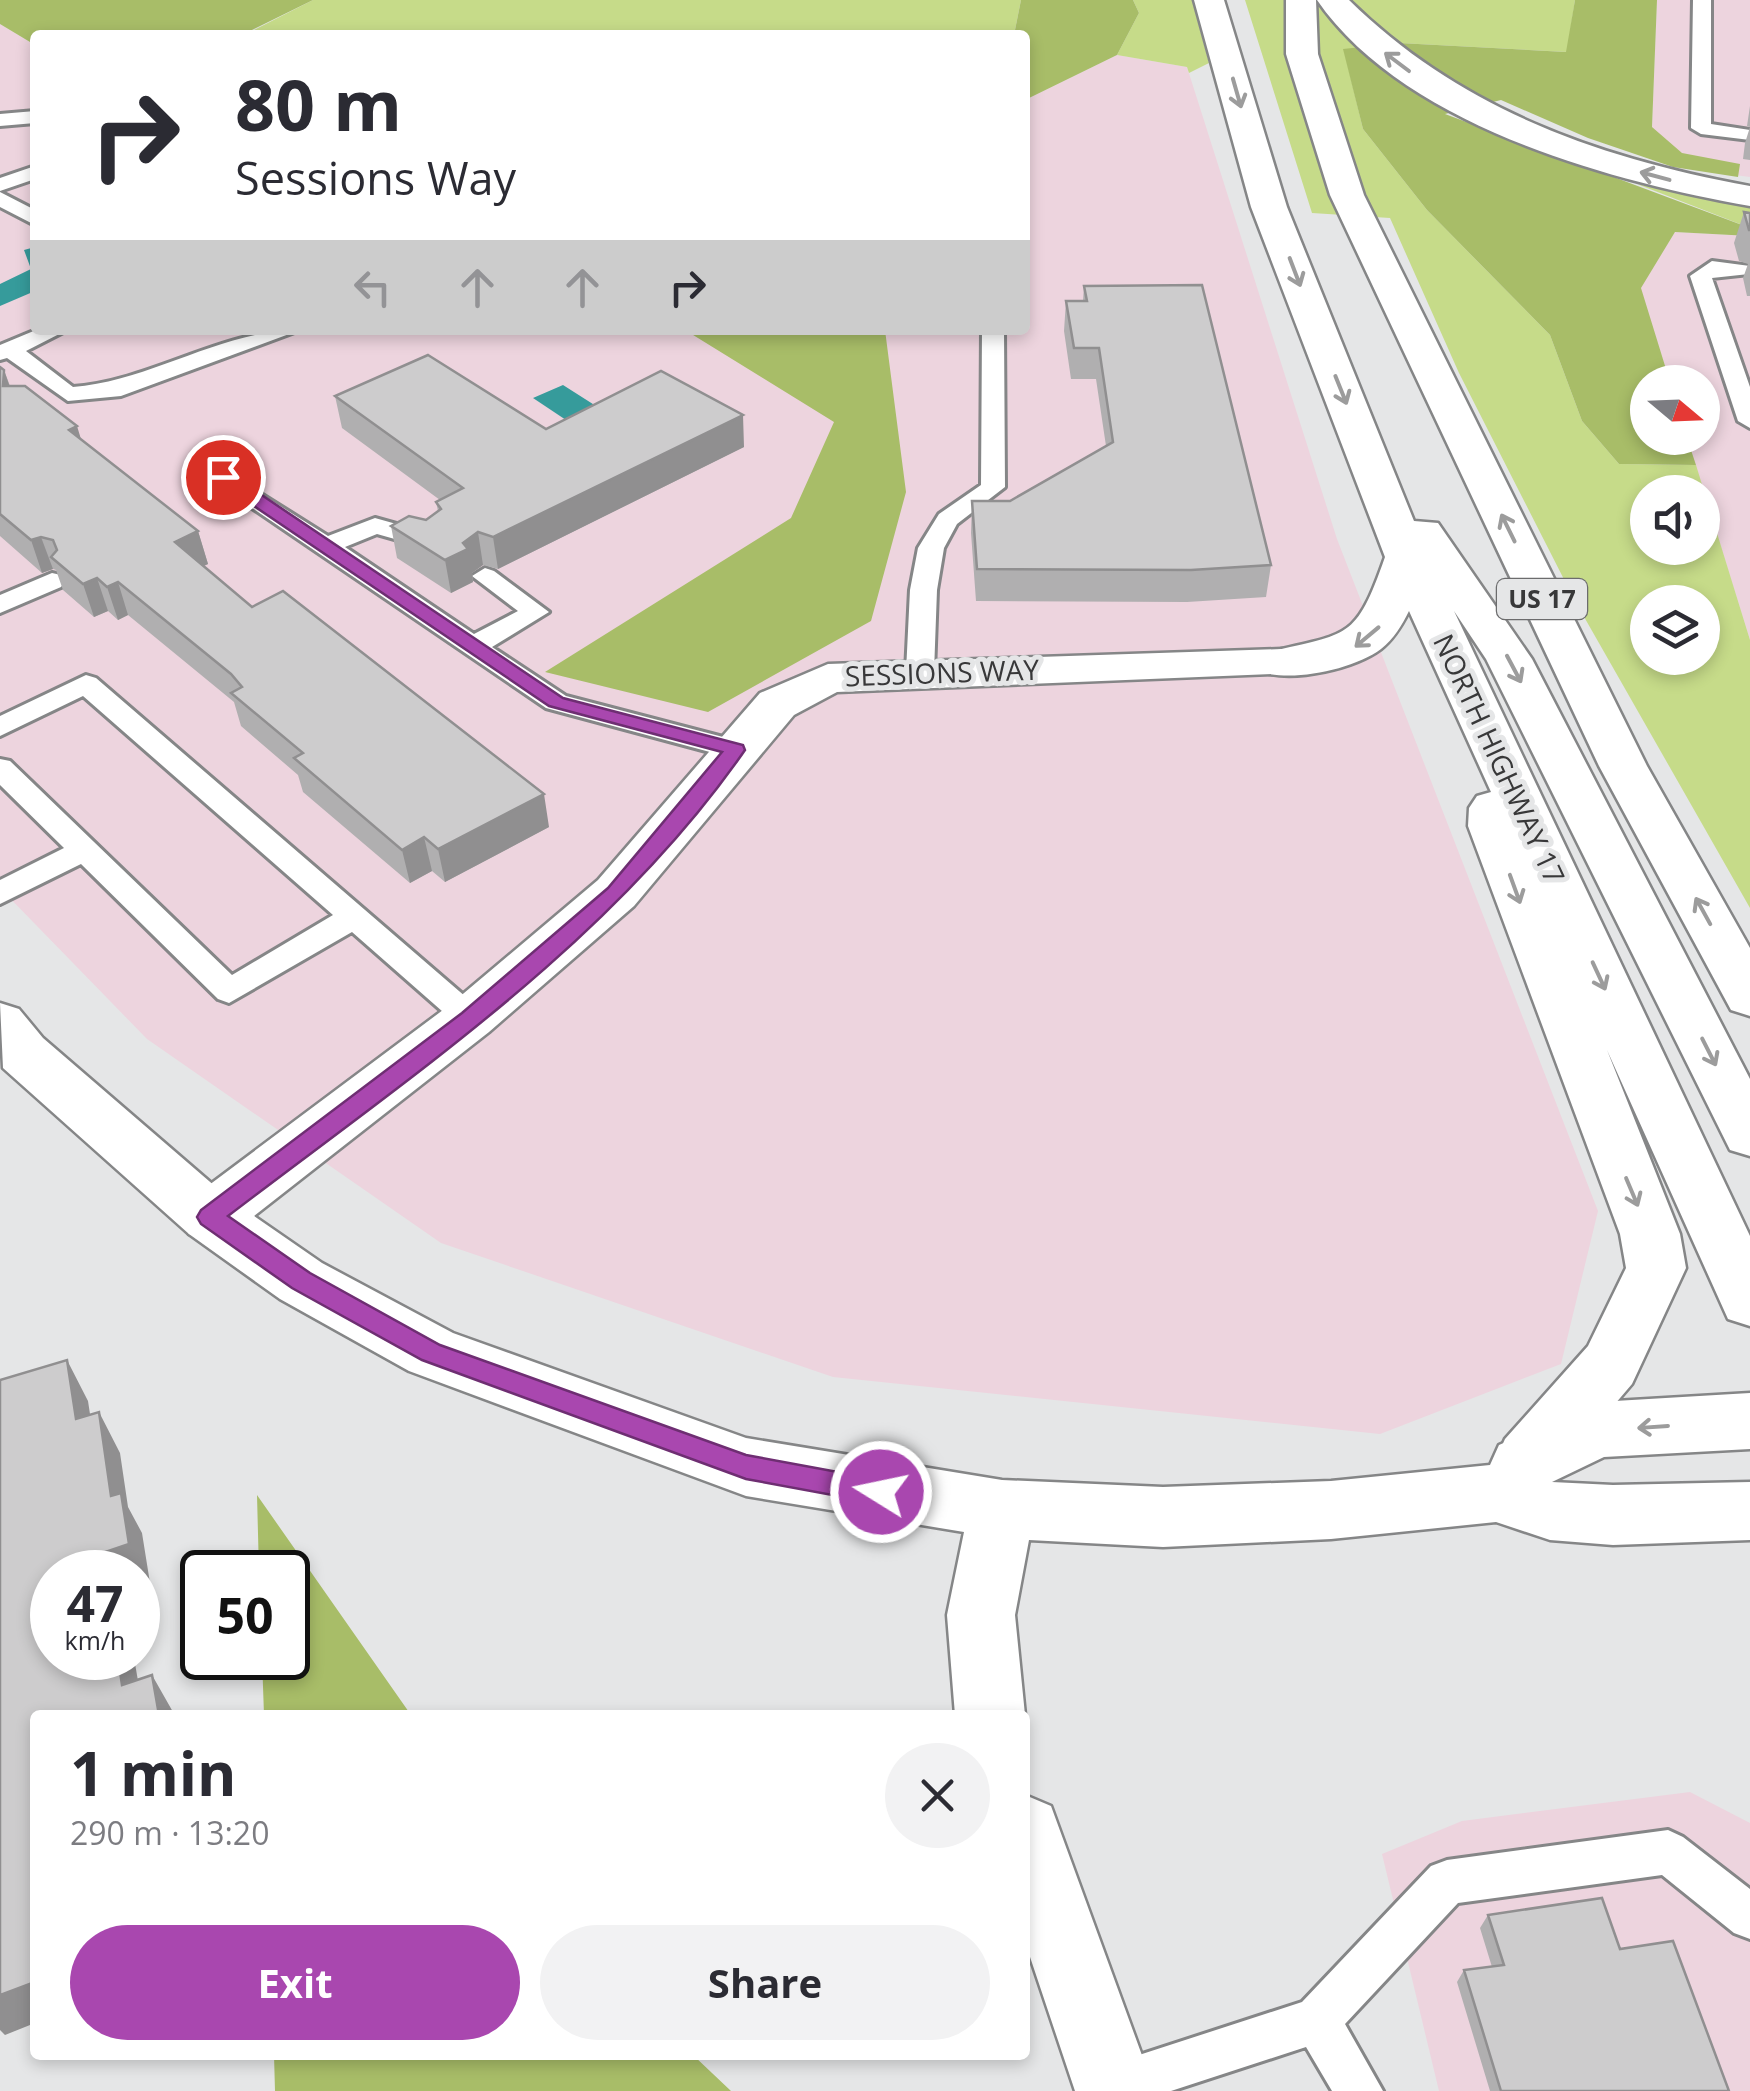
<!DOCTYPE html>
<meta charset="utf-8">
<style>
:root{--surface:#fff;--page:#f2f2f3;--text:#2b2b33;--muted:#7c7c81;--accent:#a947af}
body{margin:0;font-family:"Open Sans",sans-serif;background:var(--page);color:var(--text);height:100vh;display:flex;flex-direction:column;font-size:38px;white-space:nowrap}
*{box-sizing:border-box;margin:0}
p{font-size:32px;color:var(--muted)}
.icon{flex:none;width:55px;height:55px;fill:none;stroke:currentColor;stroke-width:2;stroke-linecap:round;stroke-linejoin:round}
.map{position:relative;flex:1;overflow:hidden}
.sheet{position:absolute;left:30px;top:1710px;width:1000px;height:350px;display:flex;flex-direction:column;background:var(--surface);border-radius:10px;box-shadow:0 5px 15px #0003}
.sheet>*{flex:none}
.top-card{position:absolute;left:30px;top:30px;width:1000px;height:305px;border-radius:10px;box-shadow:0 5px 15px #0003;background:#fff;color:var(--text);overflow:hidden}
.needle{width:65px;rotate:109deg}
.tools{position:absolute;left:1630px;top:365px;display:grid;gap:20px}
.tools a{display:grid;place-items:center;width:90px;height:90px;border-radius:50%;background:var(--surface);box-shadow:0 5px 15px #0003;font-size:50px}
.speed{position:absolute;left:30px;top:1550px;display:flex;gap:20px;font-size:50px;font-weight:700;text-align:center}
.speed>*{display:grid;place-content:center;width:130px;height:130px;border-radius:50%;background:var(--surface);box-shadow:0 5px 15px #0003;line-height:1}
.speed small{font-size:25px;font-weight:400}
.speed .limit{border:5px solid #111;border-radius:15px;background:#fff;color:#111}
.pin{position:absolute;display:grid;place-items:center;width:85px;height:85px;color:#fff;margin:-42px;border:5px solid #fff;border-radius:50%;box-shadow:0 2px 10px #0007}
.me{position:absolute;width:110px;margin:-55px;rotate:280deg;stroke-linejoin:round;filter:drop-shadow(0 0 8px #0008)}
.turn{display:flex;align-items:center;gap:35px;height:210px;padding:0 40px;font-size:45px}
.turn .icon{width:130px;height:130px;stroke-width:2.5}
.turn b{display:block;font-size:70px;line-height:85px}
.lanes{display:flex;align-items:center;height:95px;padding:0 40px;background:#0003;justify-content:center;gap:50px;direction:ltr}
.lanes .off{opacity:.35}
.round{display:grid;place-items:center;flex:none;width:105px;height:105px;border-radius:52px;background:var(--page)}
.headline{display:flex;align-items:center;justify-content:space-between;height:170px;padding:0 40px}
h1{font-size:60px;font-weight:700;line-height:75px}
.action{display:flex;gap:20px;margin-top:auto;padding:20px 40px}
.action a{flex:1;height:115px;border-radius:60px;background:var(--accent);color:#fff;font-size:40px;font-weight:700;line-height:115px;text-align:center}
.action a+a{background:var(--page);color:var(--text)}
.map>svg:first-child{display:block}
</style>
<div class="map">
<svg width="1750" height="2091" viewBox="0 0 1750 2091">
<rect width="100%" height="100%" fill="#e5e6e7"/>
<path fill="#edd4de" d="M1657 0H1750V177L1673 167 1652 127Z
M0 24 35 45V330H1025V100L1117 55 1187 67 1337 539 1598 1211 1561 1364 1380 1434 833 1377 441 1243 147 1039 0 888Z
M1675 232 1750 236V640L1687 438H1702V382H1670L1640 288Z
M1690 1792 1750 1823V2091H1439L1382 1854 1462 1821Z"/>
<path fill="#c6db89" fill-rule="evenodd" d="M313 0H1021L1014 35H252V31Z
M1133 0H1192L1209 63 1189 73 1187 67 1117 55 1139 13Z
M1245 0H1575L1567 52 1399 43 1344 50 1363 129 1427 210 1550 335 1582 421 1619 464 1696 465 1750 640V908L1575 601 1459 373 1390 218 1312 213ZM1648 492H1702V548H1648ZM1648 602H1702V658H1648Z
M1637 184 1750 206V228Z"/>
<path fill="#a8bd68" d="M0 0H313L252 30V35H35V45L0 24Z
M1021 0H1133L1139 13 1117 55 1025 100V35H1014Z
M1575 0H1657L1652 127 1682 153 1740 164 1738 177 1673 167 1588 138 1501 100 1445 114 1750 228V236L1675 232 1641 288 1670 382H1648V438H1687L1696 465 1619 464 1582 421 1550 335 1427 210 1363 129 1343 49 1399 43 1566 52Z
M685 330H885L906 492 871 621 708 712 545 672 791 518 834 422Z
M257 1495 411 1715H264L262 1658H288V1572H259Z
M274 2055H693L731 2091H275Z"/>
<path fill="#369b9b" d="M35 247V291L0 306V284L31 269 24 250Z
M563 385 596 406 566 420 533 398Z"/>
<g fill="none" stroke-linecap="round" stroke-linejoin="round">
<defs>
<path id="lane" d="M1693 0H1711V124L1750 130V140L1701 134 1691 128Z
M35 111V123L0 126V114Z
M35 166V179L0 191V178Z
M0 192 35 210V225L0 207Z
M1712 261 1750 266 1749 274 1712 278 1750 387V428L1738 421 1690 276Z
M36 330H67L26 351 73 387C152 381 221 330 300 330L121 396 68 401 7 358 0 360V345Z
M982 330H1004L1005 487 957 524 944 548 937 590 934 672 920 680 906 672 910 590 918 548 939 514 981 485Z
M223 470 328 536 375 518 439 536 443 541 430 549 377 534 345 547 474 634 518 611 472 576 485 568 494 571 549 612 492 647 566 696 746 743 750 750 736 759 546 708 214 482 211 477Z
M52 573 61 575 65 581 61 587 0 613V595Z
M86 675 96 678 481 1010 486 1018 481 1026H459L352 932 229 1003 218 999 81 864 0 904V880L64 848 0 785V759L10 761 232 975 333 915 83 696 0 736V716Z
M1668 1830 1683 1837 1750 1889V1939L1734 1933 1662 1875 1458 1903 1345 2024 1383 2091H1332L1306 2047 1171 2091H1092L1096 2069 1302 2002 1431 1866 1447 1860Z"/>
<path id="street" d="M1282 649 1298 653 1305 663 1298 673 837 692 794 715 634 906 489 1032 231 1234 210 1241 189 1234 180 1217 189 1200 451 1004 598 880 760 693 828 664Z"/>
<path id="secondary" d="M0 1003 19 1009 43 1038 231 1200 322 1263 453 1333 746 1438 1002 1480 1163 1487 1331 1481 1490 1465 1499 1445 1598 1402 1750 1393V1449L1604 1457 1552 1482 1613 1485 1750 1482V1540L1613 1545 1550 1540 1496 1522 1331 1539 1163 1547 1029 1540 1015 1615 1025 1715H955L947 1615 964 1532 746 1496 409 1371 280 1299 189 1234 3 1068Z
M1025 1795 1051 1806 1155 2091H1075L1025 1942Z"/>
<path id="highway" d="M1194 0H1224L1287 207 1414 521 1438 523 1532 659 1750 1079V1156L1730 1150 1486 659 1454 611 1750 1236V1326L1728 1319 1607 1050 1680 1234 1686 1268 1632 1384 1551 1479 1528 1487 1505 1479 1496 1459 1505 1439 1588 1346 1626 1268 1620 1234 1468 826 1469 808 1477 796 1491 792 1409 611C1402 625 1394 639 1381 649 1354 669 1297 681 1266 673L1259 663 1266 653C1348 632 1355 643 1385 557L1251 207Z
M1286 0H1316L1318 54 1364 195 1647 766 1750 948V1016L1731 1010 1599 766 1330 195 1286 54Z
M1317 0H1349C1461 110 1599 158 1750 186V206C1609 181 1403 125 1317 0Z"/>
</defs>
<use href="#lane" stroke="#858687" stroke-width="6"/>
<use href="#street" stroke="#858687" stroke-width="5"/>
<use href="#secondary" stroke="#858687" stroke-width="5"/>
<use href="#highway" stroke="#858687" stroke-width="5"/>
<use href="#lane" fill="#fff" fill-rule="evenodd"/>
<use href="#street" fill="#fff" fill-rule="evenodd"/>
<use href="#secondary" fill="#fff" fill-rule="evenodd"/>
<use href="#highway" fill="#fff" fill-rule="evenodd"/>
</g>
<path fill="#b0afb0" d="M1750 106V160L1743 159 1745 143 1750 127 1747 126Z
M1744 212 1750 213V296H1747L1743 278 1748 264 1739 261 1734 243Z
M1084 286 1271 565 1266 597 1187 602 976 601 971 533 972 501H1010L1106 446 1096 379H1071L1064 331 1066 301H1083Z
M0 367 4 370 10 386 81 439 198 531 208 564 204 566 252 607 549 827 445 882 432 871 410 883 303 792 298 775 241 726 234 702 128 615 118 620 108 611 94 617 63 590 56 570 53 569 42 573 0 536Z
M335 396 546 429 744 447 498 569 483 565 472 573 473 582 451 593 397 558 391 526 426 520 438 511 436 502 440 500 342 428Z
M1488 1915 1620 1949 1729 2091H1490L1457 1982 1464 1970 1492 1967 1480 1928Z"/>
<path fill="#908f90" d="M4 370 15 402 3 386Z
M743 415 744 447 498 569 493 537Z
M77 426 87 459 69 430Z
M198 531 208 564 185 574 175 542Z
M478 532 483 565 472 573 473 582 451 593 445 560 463 543Z
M41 537 53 569 42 573 31 540Z
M97 578 108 611 94 617 83 584Z
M118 582 128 615 118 620 107 587Z
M544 794 549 827 445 882 438 849Z
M424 837 432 871 410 883 402 850Z
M67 1360 88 1401 97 1460 76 1419Z
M99 1412 120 1453 128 1507 142 1533 150 1583 138 1588V1572H105L102 1553 111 1496Z
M118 1658H134L144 1715 122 1685Z
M152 1675 173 1712 174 1715H159Z
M35 1982V2023L5 2035 0 2030V1995Z"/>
<path fill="#cdcccd" stroke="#908f90" stroke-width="2.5" d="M1744 212 1750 213V230H1749Z
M1202 285 1271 565 1191 570 977 569 972 501H1010L1113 442 1099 348H1074L1066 301H1087L1084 286Z
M428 355 546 429 661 371 743 415 493 537 478 532 463 543 468 549 445 560 391 526 409 516 426 520 441 509 436 502 463 488 335 396Z
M0 367 4 370 3 386H25L77 426 69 430 198 531 175 542 252 607 283 591 544 794 438 849 424 837 402 850 294 758 303 753 231 693 242 687 231 674 118 582 107 587 97 578 83 584 51 557 57 550 53 540 41 537 31 540 0 514Z
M67 1360 76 1419 99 1412 111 1496 121 1493 129 1544 102 1553 105 1572H52V1658H118L122 1685 152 1675 159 1715H35V1982L0 1995V1380Z
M1602 1898 1620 1949 1673 1941 1729 2091H1501L1464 1970 1504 1965 1488 1915Z"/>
<defs><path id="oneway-shaft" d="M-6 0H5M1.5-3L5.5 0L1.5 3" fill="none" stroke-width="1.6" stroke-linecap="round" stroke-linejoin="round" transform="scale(2.5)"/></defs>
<g stroke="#9c9c9c">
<use href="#oneway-shaft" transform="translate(1397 62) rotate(-143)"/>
<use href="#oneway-shaft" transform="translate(1237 93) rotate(74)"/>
<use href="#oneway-shaft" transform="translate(1655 176) rotate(-165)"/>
<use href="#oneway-shaft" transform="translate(1295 272) rotate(69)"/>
<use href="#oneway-shaft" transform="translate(1341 390) rotate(68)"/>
<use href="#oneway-shaft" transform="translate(1508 528) rotate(-116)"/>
<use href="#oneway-shaft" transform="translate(1367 637) rotate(140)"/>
<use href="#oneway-shaft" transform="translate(1514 669) rotate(62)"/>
<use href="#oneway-shaft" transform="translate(1515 889) rotate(70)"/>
<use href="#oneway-shaft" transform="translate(1703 911) rotate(-119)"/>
<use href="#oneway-shaft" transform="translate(1599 976) rotate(65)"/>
<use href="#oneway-shaft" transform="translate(1709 1052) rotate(63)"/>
<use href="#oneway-shaft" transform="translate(1632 1192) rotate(67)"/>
<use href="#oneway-shaft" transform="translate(1653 1427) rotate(176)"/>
</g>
<path fill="#a947af" stroke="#6e2e72" stroke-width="2.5" d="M217 473H229L563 698 743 745 745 750C612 942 411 1076 228 1216L310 1273 440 1345 746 1455 881 1480 891 1483 895 1492 891 1501 881 1504 746 1479 422 1360 292 1288 201 1224 197 1217 201 1210 462 1013 608 888 722 752 549 706 217 481Z"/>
<g text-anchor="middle" stroke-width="10" stroke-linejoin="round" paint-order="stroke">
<rect fill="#e5e6e7" stroke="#6c6c6d" stroke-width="2.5" x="1497" y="579" width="90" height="40" rx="8"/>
<g font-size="25" font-weight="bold" fill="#383839">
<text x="1542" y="608">US 17</text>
</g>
<g font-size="28" fill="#383839" stroke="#e5e6e7">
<text transform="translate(942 673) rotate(-2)" y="10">SESSIONS WAY</text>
<text transform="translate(1499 759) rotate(65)" y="10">NORTH HIGHWAY 17</text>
</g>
</g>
</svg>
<div class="tools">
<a><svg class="needle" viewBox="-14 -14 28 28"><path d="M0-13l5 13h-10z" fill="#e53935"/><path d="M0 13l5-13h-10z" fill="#7c7c81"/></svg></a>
<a><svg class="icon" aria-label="sound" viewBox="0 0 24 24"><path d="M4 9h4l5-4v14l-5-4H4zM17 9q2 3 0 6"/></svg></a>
<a><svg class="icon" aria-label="layers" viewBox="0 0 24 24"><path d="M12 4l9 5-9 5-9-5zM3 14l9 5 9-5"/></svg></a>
</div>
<div class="speed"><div>47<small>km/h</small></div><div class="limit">50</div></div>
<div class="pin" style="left:223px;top:477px;background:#d93025"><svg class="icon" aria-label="arrive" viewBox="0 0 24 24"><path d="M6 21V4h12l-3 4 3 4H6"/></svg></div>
<svg class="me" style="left:881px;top:1492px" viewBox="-20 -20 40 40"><circle r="17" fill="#a947af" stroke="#fff" stroke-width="3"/><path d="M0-11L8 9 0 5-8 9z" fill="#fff"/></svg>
<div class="top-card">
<div class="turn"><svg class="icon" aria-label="right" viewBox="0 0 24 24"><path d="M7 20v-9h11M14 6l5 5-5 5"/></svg><div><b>80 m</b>Sessions Way</div></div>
<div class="lanes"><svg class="icon off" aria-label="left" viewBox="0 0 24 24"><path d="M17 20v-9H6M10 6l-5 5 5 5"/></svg><svg class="icon off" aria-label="ahead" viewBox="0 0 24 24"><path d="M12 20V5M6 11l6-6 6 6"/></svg><svg class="icon off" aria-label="ahead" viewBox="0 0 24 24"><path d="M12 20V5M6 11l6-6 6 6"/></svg><svg class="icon" aria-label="right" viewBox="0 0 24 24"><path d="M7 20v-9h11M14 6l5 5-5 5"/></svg></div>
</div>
<section class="sheet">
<div class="headline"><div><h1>1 min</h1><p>290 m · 13:20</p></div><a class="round"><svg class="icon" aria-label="close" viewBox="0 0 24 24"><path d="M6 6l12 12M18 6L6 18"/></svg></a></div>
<div class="action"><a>Exit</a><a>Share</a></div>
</section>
</div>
